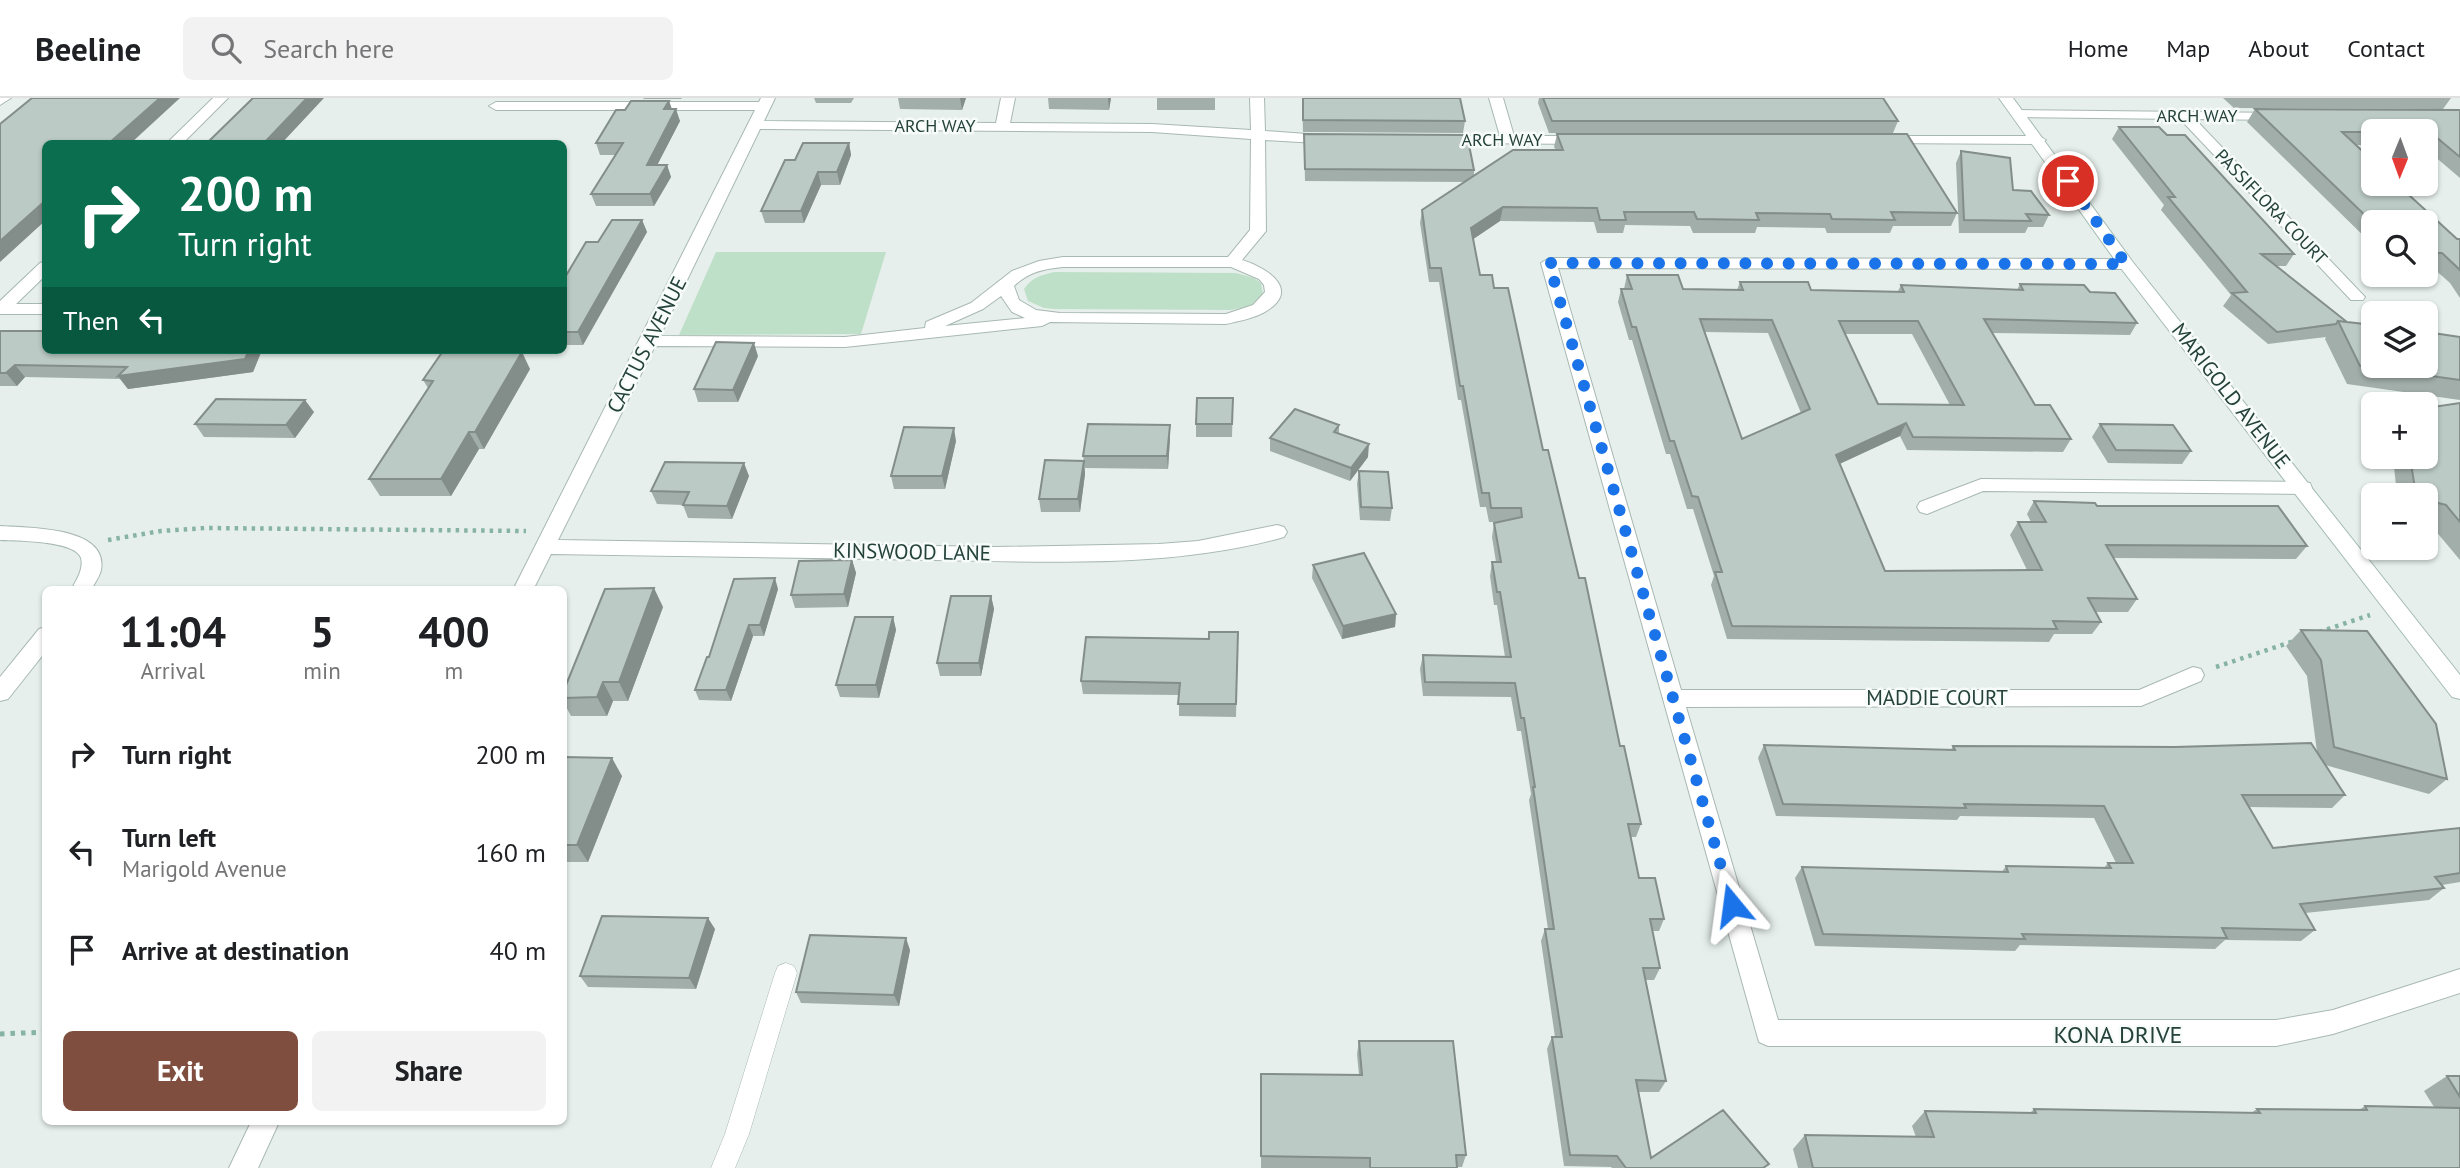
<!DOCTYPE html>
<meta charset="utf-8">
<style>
:root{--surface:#fff;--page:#f2f2f2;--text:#202124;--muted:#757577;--line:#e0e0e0;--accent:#7f4e3f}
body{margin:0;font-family:"PT Sans",sans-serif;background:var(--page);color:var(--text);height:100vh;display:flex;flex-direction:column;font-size:26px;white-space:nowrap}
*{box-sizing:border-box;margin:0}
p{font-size:23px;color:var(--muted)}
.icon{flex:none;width:38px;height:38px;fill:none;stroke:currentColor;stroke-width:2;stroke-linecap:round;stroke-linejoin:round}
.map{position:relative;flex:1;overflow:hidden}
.sheet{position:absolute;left:42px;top:488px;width:525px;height:539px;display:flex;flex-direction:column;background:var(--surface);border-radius:10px;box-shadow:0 2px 5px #0004}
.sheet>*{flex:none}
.banner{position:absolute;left:42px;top:42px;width:525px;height:214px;border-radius:10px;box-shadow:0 2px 5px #0004;background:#0b6e4f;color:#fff;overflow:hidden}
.needle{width:46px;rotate:181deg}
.controls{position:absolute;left:2361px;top:21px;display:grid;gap:14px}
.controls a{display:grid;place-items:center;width:77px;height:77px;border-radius:10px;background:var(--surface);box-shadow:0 2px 5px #0004;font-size:35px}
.pin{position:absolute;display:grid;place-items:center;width:60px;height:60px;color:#fff;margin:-30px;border:4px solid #fff;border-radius:50%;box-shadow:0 2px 7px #0007}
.me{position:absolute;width:77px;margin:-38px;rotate:344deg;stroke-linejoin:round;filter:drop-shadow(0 0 5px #0008)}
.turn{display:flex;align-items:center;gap:24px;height:147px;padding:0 21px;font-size:32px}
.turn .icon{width:91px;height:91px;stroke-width:2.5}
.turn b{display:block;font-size:49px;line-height:60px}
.then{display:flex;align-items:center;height:66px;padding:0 21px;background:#0003;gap:14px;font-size:26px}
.eta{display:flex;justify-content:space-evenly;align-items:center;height:119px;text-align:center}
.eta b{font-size:42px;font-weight:600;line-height:49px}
.action{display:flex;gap:14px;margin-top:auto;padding:14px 21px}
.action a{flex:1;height:80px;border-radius:10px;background:var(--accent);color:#fff;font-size:28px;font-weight:600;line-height:80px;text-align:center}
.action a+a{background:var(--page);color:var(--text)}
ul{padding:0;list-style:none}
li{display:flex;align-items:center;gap:21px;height:98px;padding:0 21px}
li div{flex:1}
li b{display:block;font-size:26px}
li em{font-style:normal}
header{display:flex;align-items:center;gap:42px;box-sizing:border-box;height:98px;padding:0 35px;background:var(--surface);border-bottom:2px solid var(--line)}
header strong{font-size:33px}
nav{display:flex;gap:38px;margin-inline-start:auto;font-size:24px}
.search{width:490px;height:63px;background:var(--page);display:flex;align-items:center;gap:18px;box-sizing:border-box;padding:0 24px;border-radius:10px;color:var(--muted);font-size:26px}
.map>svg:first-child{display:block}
</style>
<header>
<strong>Beeline</strong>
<div class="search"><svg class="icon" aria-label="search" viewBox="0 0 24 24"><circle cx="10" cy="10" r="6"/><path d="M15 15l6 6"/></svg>Search here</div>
<nav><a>Home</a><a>Map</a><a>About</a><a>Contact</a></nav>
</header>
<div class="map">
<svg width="2460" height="1070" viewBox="0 0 2460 1070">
<rect width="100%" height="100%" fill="#e6efeb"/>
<path fill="#bfe0c8" d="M716 154H886L861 236 679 237Z
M1054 174 1236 175 1254 180 1261 185 1263 197 1252 208 1231 212 1055 211 1044 210 1028 203 1024 191C1031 180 1041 177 1054 174Z"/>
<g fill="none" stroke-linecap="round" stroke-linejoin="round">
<defs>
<path id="lane" d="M786 865 794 868 797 875 749 1036 735 1070H711L725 1036 775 875 778 868Z"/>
<path id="street" d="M0 0H11L0 7Z
M213 0H228L182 46H166Z
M761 0H775L764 23 996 25 1001 0H1015L1010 25 1152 26 1251 32 1250 0H1264L1265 33 1333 38 1340 42 1333 46 1265 42 1266 133 1242 162C1268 170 1303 193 1263 215 1251 221 1239 223 1226 226L1050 224 1042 228 845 249 655 248 558 442 997 449 1159 446 1198 443 1277 427 1284 429 1287 434 1284 439C1175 470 1047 464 935 462 807 460 679 458 551 456L533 492H513L755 12H496L489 8 496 4H759ZM760 31 1152 34 1251 41 1250 132 1228 159H1063L1039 163 1012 173 971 205 926 224 925 230 845 239 660 238ZM1063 169H1231L1259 181 1264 187 1265 194 1253 207 1226 216 1060 215 1036 212 1019 202 1014 188C1028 174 1044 171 1063 169ZM1001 198 1012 214 1025 220 945 228 983 211Z
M1489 0H1503L1514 38H1585L1592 42 1585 46 1437 45 1435 42 1442 38H1500Z
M2019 12 2284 15 2286 18 2279 22 2195 21 2365 199 2363 202H2351L2180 21 2014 19 2012 16Z
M1883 38H2039L2046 42 2039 46 1878 45 1876 42Z
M1549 160 2126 161 2134 166 2126 171 1558 170 1681 592H2139L2193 569 2201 571 2204 577 2201 583 2141 608 1686 609 1778 922H2276L2333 912 2460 871V895L2333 936 2276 948H1768L1759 944 1541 165Z
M46 163V177L16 206H46V216H0V203L40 165Z
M1981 381 2303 384 2310 385 2312 390 2310 395 2303 396 1983 393 1927 416 1920 414 1917 409 1920 404Z
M0 428C27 430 109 428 101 472 100 478 94 486 91 492H71C76 483 84 471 81 460 75 442 16 443 0 442Z
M46 529V553L8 601 0 603V579L39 531Z
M251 1024H279L258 1070H229Z"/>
<path id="secondary" d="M1999 0H2013L2132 163 2460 577V601L2452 599 2120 169Z"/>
</defs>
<use href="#lane" stroke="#a8b8b2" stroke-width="1"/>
<use href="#street" stroke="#a8b8b2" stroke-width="2"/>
<use href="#secondary" stroke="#a4bbb3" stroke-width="2"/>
<path stroke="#86b3a5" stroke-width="4.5" stroke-dasharray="3.5 5" stroke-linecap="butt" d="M108 442 161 433 206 430 526 433
M2319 534 2370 517
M2216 569 2294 543"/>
<path stroke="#86b3a5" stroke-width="5" stroke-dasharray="4.5 6" stroke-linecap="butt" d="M0 936 46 934"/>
<use href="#lane" fill="#fff" fill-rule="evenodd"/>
<use href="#street" fill="#fff" fill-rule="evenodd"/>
<use href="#secondary" fill="#fff" fill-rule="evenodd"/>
</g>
<path fill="#a1aea9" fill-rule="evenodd" d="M643 0H682L681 1H644Z
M814 0H854L851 5H816Z
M898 0H966L962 12 900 11Z
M1048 0H1111L1109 12 1049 11Z
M1157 0H1215V12H1157Z
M1302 0H1460L1465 23 1463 35 1303 34Z
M1539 0H1883L1898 23 1893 35H1549L1538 5Z
M2223 0H2451L2443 11 2234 10Z
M669 3 672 11 680 23 657 67H667L671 79 654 108H596L591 96 616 57H600L596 45 625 12Z
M2255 11 2460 12V80L2426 51V33H2373V47H2356L2457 141H2460V200L2450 185 2432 169H2426V124H2373V147L2247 24Z
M2119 29 2167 37 2294 156 2286 168H2277L2347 224 2460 239V302L2347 286 2325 241 2326 239 2268 246 2223 208 2231 197 2161 112 2164 107 2112 41Z
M1304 36 1474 72V78L1556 52 1554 49 1557 36 1957 115 1951 128H1893L1890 135H1827L1825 130 1757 129 1755 135H1693L1690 128 1625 127 1623 135H1597L1594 124 1500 123 1473 141 1480 177 1494 190 1543 352 1620 648 1641 726 1636 739H1631L1639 780 1664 821 1659 833H1652L1660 870 1654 882H1646L1666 983 1659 994H1639L1651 1060 1766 1070H1612L1611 1069 1564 1068 1547 951 1552 939H1555L1541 843 1545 831H1548L1529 702 1531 696 1521 633H1517L1511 599 1423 598 1420 571 1423 557 1505 559 1497 507H1494L1490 478 1492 464H1496L1492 439 1494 425 1500 424H1489L1486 409H1480L1461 302H1458L1439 184H1429L1420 125 1422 112 1465 84 1305 83Z
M849 45 851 57 840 87H821L804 125H765L761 113 795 62Z
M1961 53 2013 92 2049 117 2043 129H2028L2025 135H1959L1956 65Z
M642 122 647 134 583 247H564V181L598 144Z
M1627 177 1683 191 1737 192 1740 184 1811 192 1898 193 1901 187 2017 192 2020 186 2090 194 2137 225 2130 237 1992 235 2035 307 2071 341 2063 354 1907 352 1900 338 1840 365 1885 473 2027 472 2010 437 2018 424H2031L2027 416 2034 403 2097 408 2307 448 2296 461 2113 460 2137 501 2128 514H2095L2101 524 2092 536H2054L2049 544 1727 541 1711 487 1714 478 1693 411H1687L1670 356H1666L1632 242H1629L1618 204 1621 191H1624ZM1704 234 1768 235 1801 315 1742 341ZM1845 236H1912L1950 307 1878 306Z
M0 233 46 252H262L253 274 128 291 120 281 25 279 17 288H0Z
M758 258 738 304H698L694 291Z
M530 271 484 351H479L451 398H380L369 381 428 290 423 282Z
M1233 300 1232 339H1196V326Z
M2460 305V462L2429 425 2426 424V397H2397L2393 359H2426Z
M314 314 295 340 204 339 195 326Z
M2100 326 2191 353 2182 366 2108 365 2092 339Z
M1339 327V335L1368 359 1350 383 1270 353V340Z
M1170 340 1168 371 1085 370 1083 358Z
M956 343 945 391H894L891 378Z
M1084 363 1085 376 1080 414H1041L1039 401Z
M1359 373 1392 410 1390 423 1360 422 1357 386Z
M749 378 732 421 688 420 683 407 657 406 651 393Z
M852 462 856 475 848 509 795 510 791 497Z
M1313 467 1396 516 1395 529 1342 541 1312 480Z
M778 491 764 538H753L731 603 699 602 695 592 709 559Z
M991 498 994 511 981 578H940L937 565Z
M663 509 628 603H613L607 618H571L564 605V592Z
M893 519 896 532 879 600 840 599 836 587Z
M2301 532 2447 681 2429 696 2325 667 2345 697 2332 710 2249 709 2273 750 2460 730V784L2442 787 2444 790 2429 802 2305 815 2315 832 2301 843 2225 842 2215 851 2020 847 2015 853 1815 848 1795 780 1802 769 2002 774 2006 768 2104 770 2108 765H2116L2094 720 1960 718 1957 722 1776 718 1758 660 1764 647 1951 652 1953 648 2317 654 2307 578 2286 548Z
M1238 534 1236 619 1179 618V597L1083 596 1081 583 1209 541Z
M564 659 622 678 588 764H564Z
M715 831 696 891 588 889 580 878Z
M910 852 899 908 801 905 796 894Z
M1359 943 1466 1057 1462 1069H1457V1070H1261V989L1359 977 1357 956Z
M2447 978H2460V1070H1798L1793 1051 1805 1037 1916 1039 1912 1028 1925 1013 2030 1015 2034 1011 2251 1015 2257 1011 2359 1012 2365 1008 2434 1009 2424 993Z"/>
<path fill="#838d89" d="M160 0H180L130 46H108Z
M307 0H324L281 46H263Z
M960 0H966L962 12Z
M1108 0H1111L1109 12Z
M669 3 673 15 664 11Z
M676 11 680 23 651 79 647 67Z
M849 45 851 57 840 87 837 74Z
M667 67 671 79 654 108 650 96Z
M818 74 821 87 804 125 801 113Z
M46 102V122L0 164V143Z
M1503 109 1500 123 1469 144 1471 130Z
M642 122 647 134 583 247 578 234Z
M754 245 758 258 738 304 733 292Z
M249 252H262L253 274 128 291 118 278Z
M522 254 530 271 484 351 475 334Z
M15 267 25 279 17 288 6 275Z
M305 302 314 314 295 340 286 327Z
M1906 325 1900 338 1831 370 1836 357Z
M1170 327V340L1168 371 1167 358Z
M954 330 956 343 945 391 942 378Z
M469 334 479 351 451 398 441 381Z
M1369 346 1368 359 1350 383 1351 370Z
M1084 363 1085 376 1080 414 1078 401Z
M744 365 749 378 732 421 727 408Z
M852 462 856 475 848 509 844 496Z
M775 480 778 491 764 538 760 527Z
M654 490 663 509 628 603 619 584Z
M991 498 994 511 981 578 979 565Z
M1396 516 1395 529 1342 541 1343 528Z
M893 519 896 532 879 600 876 587Z
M749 527 753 538 731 603 726 592Z
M603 584 613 603 607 618 597 599Z
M612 660 622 678 588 764 577 747Z
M708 820 715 831 696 891 689 880Z
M906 840 910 852 899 908 894 897Z"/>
<path fill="#bbcac4" stroke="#838d89" stroke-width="2" fill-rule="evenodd" d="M32 0H160L108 46H46V102L0 143V26Z
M253 0H307L263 46H206Z
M1303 0H1460L1465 23 1303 22Z
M1543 0H1883L1898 23H1552Z
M631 3H669L664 11H676L647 67H667L650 96H591L623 45H596L616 12H625Z
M2255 11 2460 12V59L2430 34 2373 33V34H2342L2373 63V86H2397L2457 141H2460V172L2442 155H2426V124L2373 125Z
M2119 29H2159L2167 37H2185L2294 156H2261L2347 224 2338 223 2336 226 2277 234 2232 195 2247 194 2168 99H2175Z
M1304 36 1467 37 1474 72 1305 71Z
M1557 36H1907L1957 115 1891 114 1895 122 1832 121 1830 116 1756 115 1759 122 1697 121 1694 114H1624L1626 122H1600L1597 110 1503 109 1471 130 1480 177H1492L1494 190H1508L1543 352H1548L1579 480H1585L1620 648H1624L1641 726H1628L1639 780H1655L1664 821H1650L1660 870H1643L1666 983 1636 982 1651 1060 1723 1012 1769 1066 1763 1070H1626L1617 1058 1570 1057 1552 939H1562L1545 831H1554L1533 689H1535L1524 620H1521L1515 585 1425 584 1423 557 1511 559 1500 494H1497L1492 464H1501L1494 425 1522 419 1521 410H1491L1489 395H1482L1463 288H1460L1441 170H1430L1422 112 1513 52H1563Z
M803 45H849L837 74H818L801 113H761L785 62H795Z
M1961 53 2010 60 2013 92 2031 93 2049 117 2026 116 2031 123 1964 122Z
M612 122H642L578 234H564V181L586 144H598Z
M1627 177H1678L1683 191 1743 192 1740 184H1808L1811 192 1904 194 1901 187 2023 192 2020 186 2084 187 2090 194 2115 195 2137 225 1984 221 2035 307H2050L2071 341 1913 339 1906 325 1836 357 1885 473 2042 472 2018 424H2046L2034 403 2095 405 2097 408H2278L2307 448 2106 447 2137 501 2088 500 2101 524 2053 523 2057 531 1732 528 1715 474H1722L1698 399 1692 398 1674 343H1670L1636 229H1632L1621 191H1632ZM1700 221 1772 222 1810 311 1742 341ZM1839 223H1918L1964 307 1878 306Z
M2338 223 2373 227V268H2426V234L2460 239V282L2360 268Z
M0 233H46V252H249L245 261 118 278 127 269 15 267 6 275H0Z
M716 244 754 245 733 292 694 291Z
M443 253 522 254 475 334H469L441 381H369L433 283 423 282Z
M1197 300H1233L1232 326H1196Z
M216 301 305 302 286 327 195 326Z
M2460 305V424L2446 407 2426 402V397H2416L2410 359H2426V310Z
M1295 311 1339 327 1334 334 1369 346 1351 370 1270 340Z
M1088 326 1170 327 1167 358H1083Z
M2100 326 2173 327 2191 353 2116 352Z
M904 329 954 330 942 378H891Z
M1045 362 1084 363 1078 401H1039Z
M665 364 744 365 727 408 683 407 689 394 651 393Z
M1359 373 1388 374 1392 410 1361 409Z
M1364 455 1396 516 1343 528 1313 467Z
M852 462 844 496 791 497 799 463Z
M775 480 760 527H749L726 592H695L707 559H709L734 481Z
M654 490 619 584H603L597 599 564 600V592L605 491Z
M951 498H991L979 565H937Z
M855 519H893L876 587H836Z
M2301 532 2367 533 2436 626 2447 681 2334 649 2321 562Z
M1209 534H1238L1236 606H1178L1180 585 1081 583 1086 539 1209 541Z
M2311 645 2345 697H2242L2273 750 2460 730V775L2435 779 2444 790 2300 806 2315 832 2222 830 2227 840 2022 836 2025 841 1823 836 1802 769 2008 774 2006 768 2111 770 2108 765H2133L2104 708 1964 706 1966 710 1783 706 1764 647 1955 652 1953 648 2175 649Z
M564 659 612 660 577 747H564Z
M602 818 708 820 689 880 580 878Z
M810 837 906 840 894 897 796 894Z
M1359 943H1453L1466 1057H1456L1457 1070H1370V1060L1261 1058V976L1362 977Z
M2447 978H2460V999Z
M2365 1008 2460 1010V1070H1813L1805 1037 1934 1039 1925 1013 2036 1015 2034 1011 2260 1015 2257 1011 2367 1012Z"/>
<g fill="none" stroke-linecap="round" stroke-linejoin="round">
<path stroke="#1a73e8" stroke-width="12" stroke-dasharray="0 21.6" d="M1732 807 1549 165 2126 166 2068 83"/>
</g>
<g text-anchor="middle" stroke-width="5" stroke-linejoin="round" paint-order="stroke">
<g font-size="18" fill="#24423a" stroke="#f7fbf9">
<text x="2197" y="24">ARCH WAY</text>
<text x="935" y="34">ARCH WAY</text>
<text x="1502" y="48">ARCH WAY</text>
<text transform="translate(2271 109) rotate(46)" y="6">PASSIFLORA COURT</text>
</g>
<g font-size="21" fill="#24423a" stroke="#f7fbf9">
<text transform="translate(647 247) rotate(-63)" y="7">CACTUS AVENUE</text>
<text transform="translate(2231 298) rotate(52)" y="7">MARIGOLD AVENUE</text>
<text transform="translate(912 454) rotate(1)" y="7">KINSWOOD LANE</text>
<text x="1937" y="607">MADDIE COURT</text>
</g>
<g font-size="24" fill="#24423a" stroke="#f7fbf9">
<text x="2118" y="945">KONA DRIVE</text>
</g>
</g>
</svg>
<div class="controls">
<a><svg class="needle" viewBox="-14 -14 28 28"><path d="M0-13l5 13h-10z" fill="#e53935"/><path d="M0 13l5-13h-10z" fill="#757577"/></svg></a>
<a><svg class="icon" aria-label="search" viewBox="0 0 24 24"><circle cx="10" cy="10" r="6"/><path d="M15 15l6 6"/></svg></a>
<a><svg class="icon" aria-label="layers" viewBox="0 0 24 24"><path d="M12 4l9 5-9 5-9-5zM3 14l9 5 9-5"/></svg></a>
<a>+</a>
<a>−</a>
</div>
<div class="pin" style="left:2068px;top:83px;background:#d93025"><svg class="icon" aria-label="arrive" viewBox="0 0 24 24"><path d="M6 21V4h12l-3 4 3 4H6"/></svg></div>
<svg class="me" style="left:1732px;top:807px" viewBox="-20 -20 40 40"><path d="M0-17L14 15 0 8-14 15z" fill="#1a73e8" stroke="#fff" stroke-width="4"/></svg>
<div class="banner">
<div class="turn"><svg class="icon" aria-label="right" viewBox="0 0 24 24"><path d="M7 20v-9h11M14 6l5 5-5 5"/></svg><div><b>200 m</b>Turn right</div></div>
<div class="then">Then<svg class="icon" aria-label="left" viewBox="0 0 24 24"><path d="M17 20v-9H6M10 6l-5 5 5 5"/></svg></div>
</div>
<section class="sheet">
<div class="eta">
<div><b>11:04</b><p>Arrival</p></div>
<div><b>5</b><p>min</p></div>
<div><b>400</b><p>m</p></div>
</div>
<ul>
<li><svg class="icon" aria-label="right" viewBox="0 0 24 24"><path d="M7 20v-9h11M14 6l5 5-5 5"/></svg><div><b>Turn right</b></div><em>200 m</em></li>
<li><svg class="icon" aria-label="left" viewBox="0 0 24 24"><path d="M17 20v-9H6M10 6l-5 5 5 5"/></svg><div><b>Turn left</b><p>Marigold Avenue</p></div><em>160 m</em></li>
<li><svg class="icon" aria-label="arrive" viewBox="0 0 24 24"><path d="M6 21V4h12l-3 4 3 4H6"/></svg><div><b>Arrive at destination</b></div><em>40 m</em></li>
</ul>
<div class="action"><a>Exit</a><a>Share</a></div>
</section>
</div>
